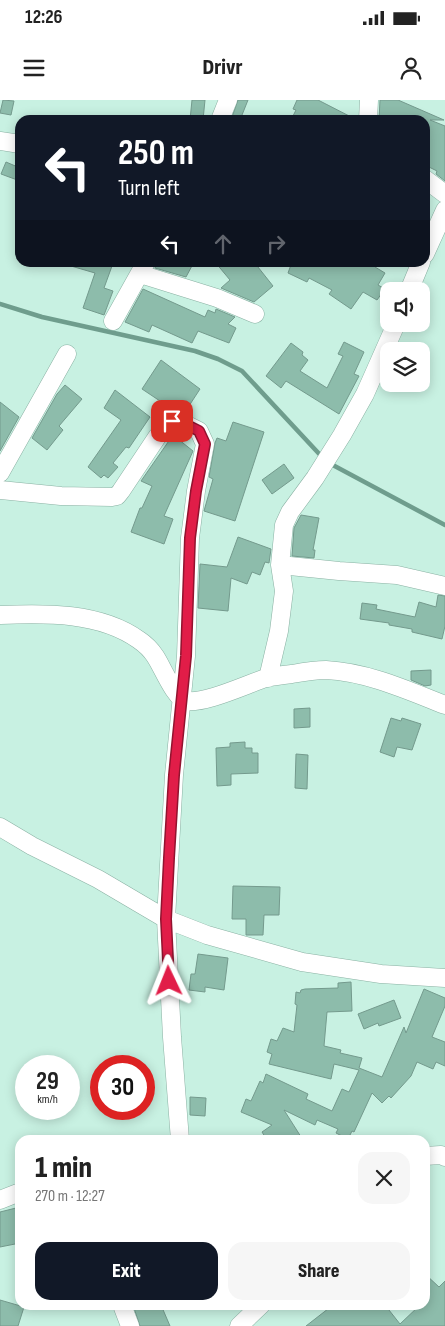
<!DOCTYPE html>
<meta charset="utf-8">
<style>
:root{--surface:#fff;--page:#f6f6f6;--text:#222;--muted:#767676;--accent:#111827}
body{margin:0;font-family:"Sofia Sans Condensed",sans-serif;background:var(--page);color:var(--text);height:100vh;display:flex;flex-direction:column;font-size:19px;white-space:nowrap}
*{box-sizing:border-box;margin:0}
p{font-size:16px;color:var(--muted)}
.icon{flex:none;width:28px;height:28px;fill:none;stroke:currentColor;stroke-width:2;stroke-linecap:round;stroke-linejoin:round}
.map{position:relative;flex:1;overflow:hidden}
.panel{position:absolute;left:15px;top:1035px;width:415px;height:175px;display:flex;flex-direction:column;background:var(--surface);border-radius:15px;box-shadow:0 2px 12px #0003}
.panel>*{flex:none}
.guide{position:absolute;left:15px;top:15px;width:415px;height:152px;border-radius:15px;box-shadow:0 2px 12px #0003;background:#111827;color:#fff;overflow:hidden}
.controls{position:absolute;left:380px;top:182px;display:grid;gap:10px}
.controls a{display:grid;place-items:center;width:50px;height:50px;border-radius:10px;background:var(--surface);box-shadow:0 2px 12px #0003;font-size:25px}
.speed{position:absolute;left:15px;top:955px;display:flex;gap:10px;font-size:25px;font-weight:700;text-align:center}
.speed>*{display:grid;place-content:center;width:65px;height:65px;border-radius:50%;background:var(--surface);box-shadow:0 2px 12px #0003;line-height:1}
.speed small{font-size:12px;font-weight:400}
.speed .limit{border:8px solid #d22;background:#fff;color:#111}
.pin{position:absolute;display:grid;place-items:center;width:42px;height:42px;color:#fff;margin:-21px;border-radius:10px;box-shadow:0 2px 8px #0006}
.me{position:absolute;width:55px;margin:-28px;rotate:358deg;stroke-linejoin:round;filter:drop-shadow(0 0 4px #0008)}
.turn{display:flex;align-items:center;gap:18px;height:105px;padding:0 20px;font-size:22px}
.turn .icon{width:65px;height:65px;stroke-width:2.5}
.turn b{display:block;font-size:35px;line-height:42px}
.lanes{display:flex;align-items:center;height:48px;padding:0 20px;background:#0003;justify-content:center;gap:25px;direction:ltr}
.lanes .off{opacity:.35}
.round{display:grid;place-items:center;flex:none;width:52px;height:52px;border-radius:15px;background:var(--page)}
.headline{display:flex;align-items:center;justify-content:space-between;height:85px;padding:0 20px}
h1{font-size:30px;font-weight:800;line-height:38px}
.action{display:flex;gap:10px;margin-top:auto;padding:10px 20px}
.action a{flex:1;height:58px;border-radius:15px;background:var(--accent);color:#fff;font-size:20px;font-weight:800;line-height:58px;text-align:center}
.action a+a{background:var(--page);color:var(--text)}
.status{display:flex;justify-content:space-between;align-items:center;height:35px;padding:0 25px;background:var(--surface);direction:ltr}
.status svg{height:14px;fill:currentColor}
header{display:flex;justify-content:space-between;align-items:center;height:65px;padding:0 20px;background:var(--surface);font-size:22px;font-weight:800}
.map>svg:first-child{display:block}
</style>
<div class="status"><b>12:26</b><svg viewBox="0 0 49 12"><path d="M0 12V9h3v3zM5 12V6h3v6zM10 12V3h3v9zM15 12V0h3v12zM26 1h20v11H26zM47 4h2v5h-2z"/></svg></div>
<header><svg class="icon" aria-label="menu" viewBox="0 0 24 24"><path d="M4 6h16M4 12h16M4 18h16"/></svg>Drivr<svg class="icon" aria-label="person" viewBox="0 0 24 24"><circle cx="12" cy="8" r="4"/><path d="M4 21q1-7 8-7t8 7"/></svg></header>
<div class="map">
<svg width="445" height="1226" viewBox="0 0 445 1226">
<rect width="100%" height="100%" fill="#c8f1e2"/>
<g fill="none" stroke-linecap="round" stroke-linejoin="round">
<path stroke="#6f9d8d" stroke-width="4.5" d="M0 204 42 217 195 251 218 259 242 271 323 358
M329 363 445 425"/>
</g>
<path fill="#8dbcab" stroke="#749a8d" d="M3 0 14 1 11 15 0 13Z
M192 0H205L203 20H190Z
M238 0H248L240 20H231Z
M297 0H318L357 20H291L296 10 293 9Z
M380 0H398L444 20H430L445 26V81L436 74 437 71 425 65V20H379Z
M6 62 20 68V81L1 74Z
M72 162H100L112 166 104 188 113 191 104 215 83 208 95 173 71 166Z
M157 162H194L186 177 155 168Z
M215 162H254L273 186 254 202 221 188 230 180Z
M292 162H378L375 167 385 173 378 185 385 189 377 200 363 192 351 209 329 194 332 190 309 178 307 182 288 173Z
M143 189 205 217 208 210 215 213 216 209 235 217 228 224 236 228 229 243 198 231 192 243 152 225 149 232 125 222Z
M344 242 364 252 354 274 359 276 339 314 286 281 281 288 266 276 291 243 303 252 302 255 308 260 300 271 327 288 343 256 338 254Z
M161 260 200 289 185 312 175 311 142 289Z
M65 285 82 299 59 326 63 330 47 350 32 338 57 294Z
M115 290 150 317 129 348 126 347 113 363 118 367 108 378 104 375 101 378 88 367 121 320 104 308Z
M0 302 19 317 0 351Z
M233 322 264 332 235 421 204 411 213 379 209 377 215 343 217 338 226 341Z
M173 335 193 351 164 416 173 419 164 444 131 432 140 408H142L152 386 141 381Z
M284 364 294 378 272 394 262 380Z
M301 415 319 418 313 450H315L314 458 292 456 294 428Z
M238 437 271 449 269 463 265 462 260 475 252 472 247 484 231 478 228 511 198 508 200 464 227 467Z
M438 495 445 496V526L442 539 412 532V529L389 525V523L360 519 362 503 377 505 376 509 415 517 419 502 436 507Z
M431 570V585L425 586 411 580V571Z
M310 608V627L294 628V609Z
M391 618 401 621 402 618 421 624 412 650 397 647 394 657 380 652Z
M245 642V648H252V653H258V673L231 674V685L217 686 216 648 230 647V643Z
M296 654 308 655 307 689 295 688Z
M233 786 280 787 279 815H264L263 835H246V819H232Z
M198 854 228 858 224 890 205 887V892L189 890 191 874H195Z
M351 882 352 911 327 912 324 946 341 950 340 953 362 958 359 968 382 977 404 927 406 933 424 889 445 898V906L432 937 445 942V966L436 962 433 969 417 962 411 976 391 998 389 996 382 1003 372 993 354 1032 352 1031 348 1039 336 1033 338 1029 317 1020 315 1025 284 1010 303 1040H267L262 1032 272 1025 241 1012 246 999 251 1001 260 981 263 983 266 974 308 994 306 999 332 1011 342 989 349 992 359 970 334 964 331 979 269 964 272 954 267 952 271 939 277 941 283 928 294 932 297 905 295 904 296 892 300 893 301 890 305 889 338 888V883Z
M394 900 401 918 379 926 378 923 364 929 358 914Z
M190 997 206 998 205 1016 190 1015Z
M20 1107V1143L0 1147V1112Z
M425 1174 439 1187 445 1181V1226H306L333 1205H385L400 1224 420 1205H425Z
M0 1200 24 1207 18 1226H0Z
M133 1205H161L170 1226H140Z"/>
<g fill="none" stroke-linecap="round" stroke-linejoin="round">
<defs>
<path id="minor" d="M220 20 228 0
M368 20 369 0
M0 41 20 44
M425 79 445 94
M425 154 445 110
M140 174 217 198 255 214
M409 191 421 162
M113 221 146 162
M0 373 67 254
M0 390 61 396 112 397 117 396 121 391 157 337 167 325 172 321 181 322 199 331 205 344 196 391 190 438 186 556 174 675 166 819 172 937 180 1040
M280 465 339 471 397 475 445 486
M0 515C45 513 100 512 139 540 145 544 151 550 155 556 162 566 175 599 186 601 205 604 247 584 266 578 274 576 283 575 292 574 303 572 314 570 326 570 367 572 407 590 445 605
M268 578 279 531 284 491 280 465 284 425 290 412 315 378 342 335 365 294 396 224
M0 727 32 746 98 779 166 819 207 835 302 862 381 874 445 878
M425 1056 441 1055 445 1057
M0 1100 20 1092
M122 1205 130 1226
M239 1226 261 1205"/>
</defs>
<use href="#minor" stroke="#8ab1a3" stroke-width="19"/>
<use href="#minor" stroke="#fff" stroke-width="18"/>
</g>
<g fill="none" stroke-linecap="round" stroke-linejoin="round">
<defs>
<path id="route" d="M169 881 166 819 169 758 174 675 186 556 190 438 196 391 205 344 199 331 181 322 172 321"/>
</defs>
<use href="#route" stroke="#92132f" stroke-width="12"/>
<use href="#route" stroke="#e11d48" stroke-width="9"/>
</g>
</svg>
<div class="controls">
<a><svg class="icon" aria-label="sound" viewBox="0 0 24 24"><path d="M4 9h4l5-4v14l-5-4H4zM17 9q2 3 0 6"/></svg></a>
<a><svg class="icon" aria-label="layers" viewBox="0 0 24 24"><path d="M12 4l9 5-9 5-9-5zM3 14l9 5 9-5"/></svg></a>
</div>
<div class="speed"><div>29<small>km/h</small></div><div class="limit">30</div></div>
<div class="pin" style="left:172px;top:321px;background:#d93025"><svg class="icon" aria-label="arrive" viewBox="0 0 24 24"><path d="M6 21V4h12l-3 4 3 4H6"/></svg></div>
<svg class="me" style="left:169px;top:881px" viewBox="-20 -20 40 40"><path d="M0-17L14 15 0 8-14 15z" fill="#e11d48" stroke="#fff" stroke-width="4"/></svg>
<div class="guide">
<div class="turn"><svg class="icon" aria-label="left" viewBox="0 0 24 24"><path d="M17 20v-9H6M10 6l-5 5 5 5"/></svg><div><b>250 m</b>Turn left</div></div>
<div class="lanes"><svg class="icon" aria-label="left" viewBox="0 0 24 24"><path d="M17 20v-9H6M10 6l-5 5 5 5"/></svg><svg class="icon off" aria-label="ahead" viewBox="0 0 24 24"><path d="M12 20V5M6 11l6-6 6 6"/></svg><svg class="icon off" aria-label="right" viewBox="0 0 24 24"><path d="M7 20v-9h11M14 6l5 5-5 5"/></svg></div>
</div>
<section class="panel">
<div class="headline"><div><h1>1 min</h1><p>270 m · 12:27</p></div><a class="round"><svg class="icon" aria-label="close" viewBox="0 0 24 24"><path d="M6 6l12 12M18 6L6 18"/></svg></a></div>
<div class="action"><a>Exit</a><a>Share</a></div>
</section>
</div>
